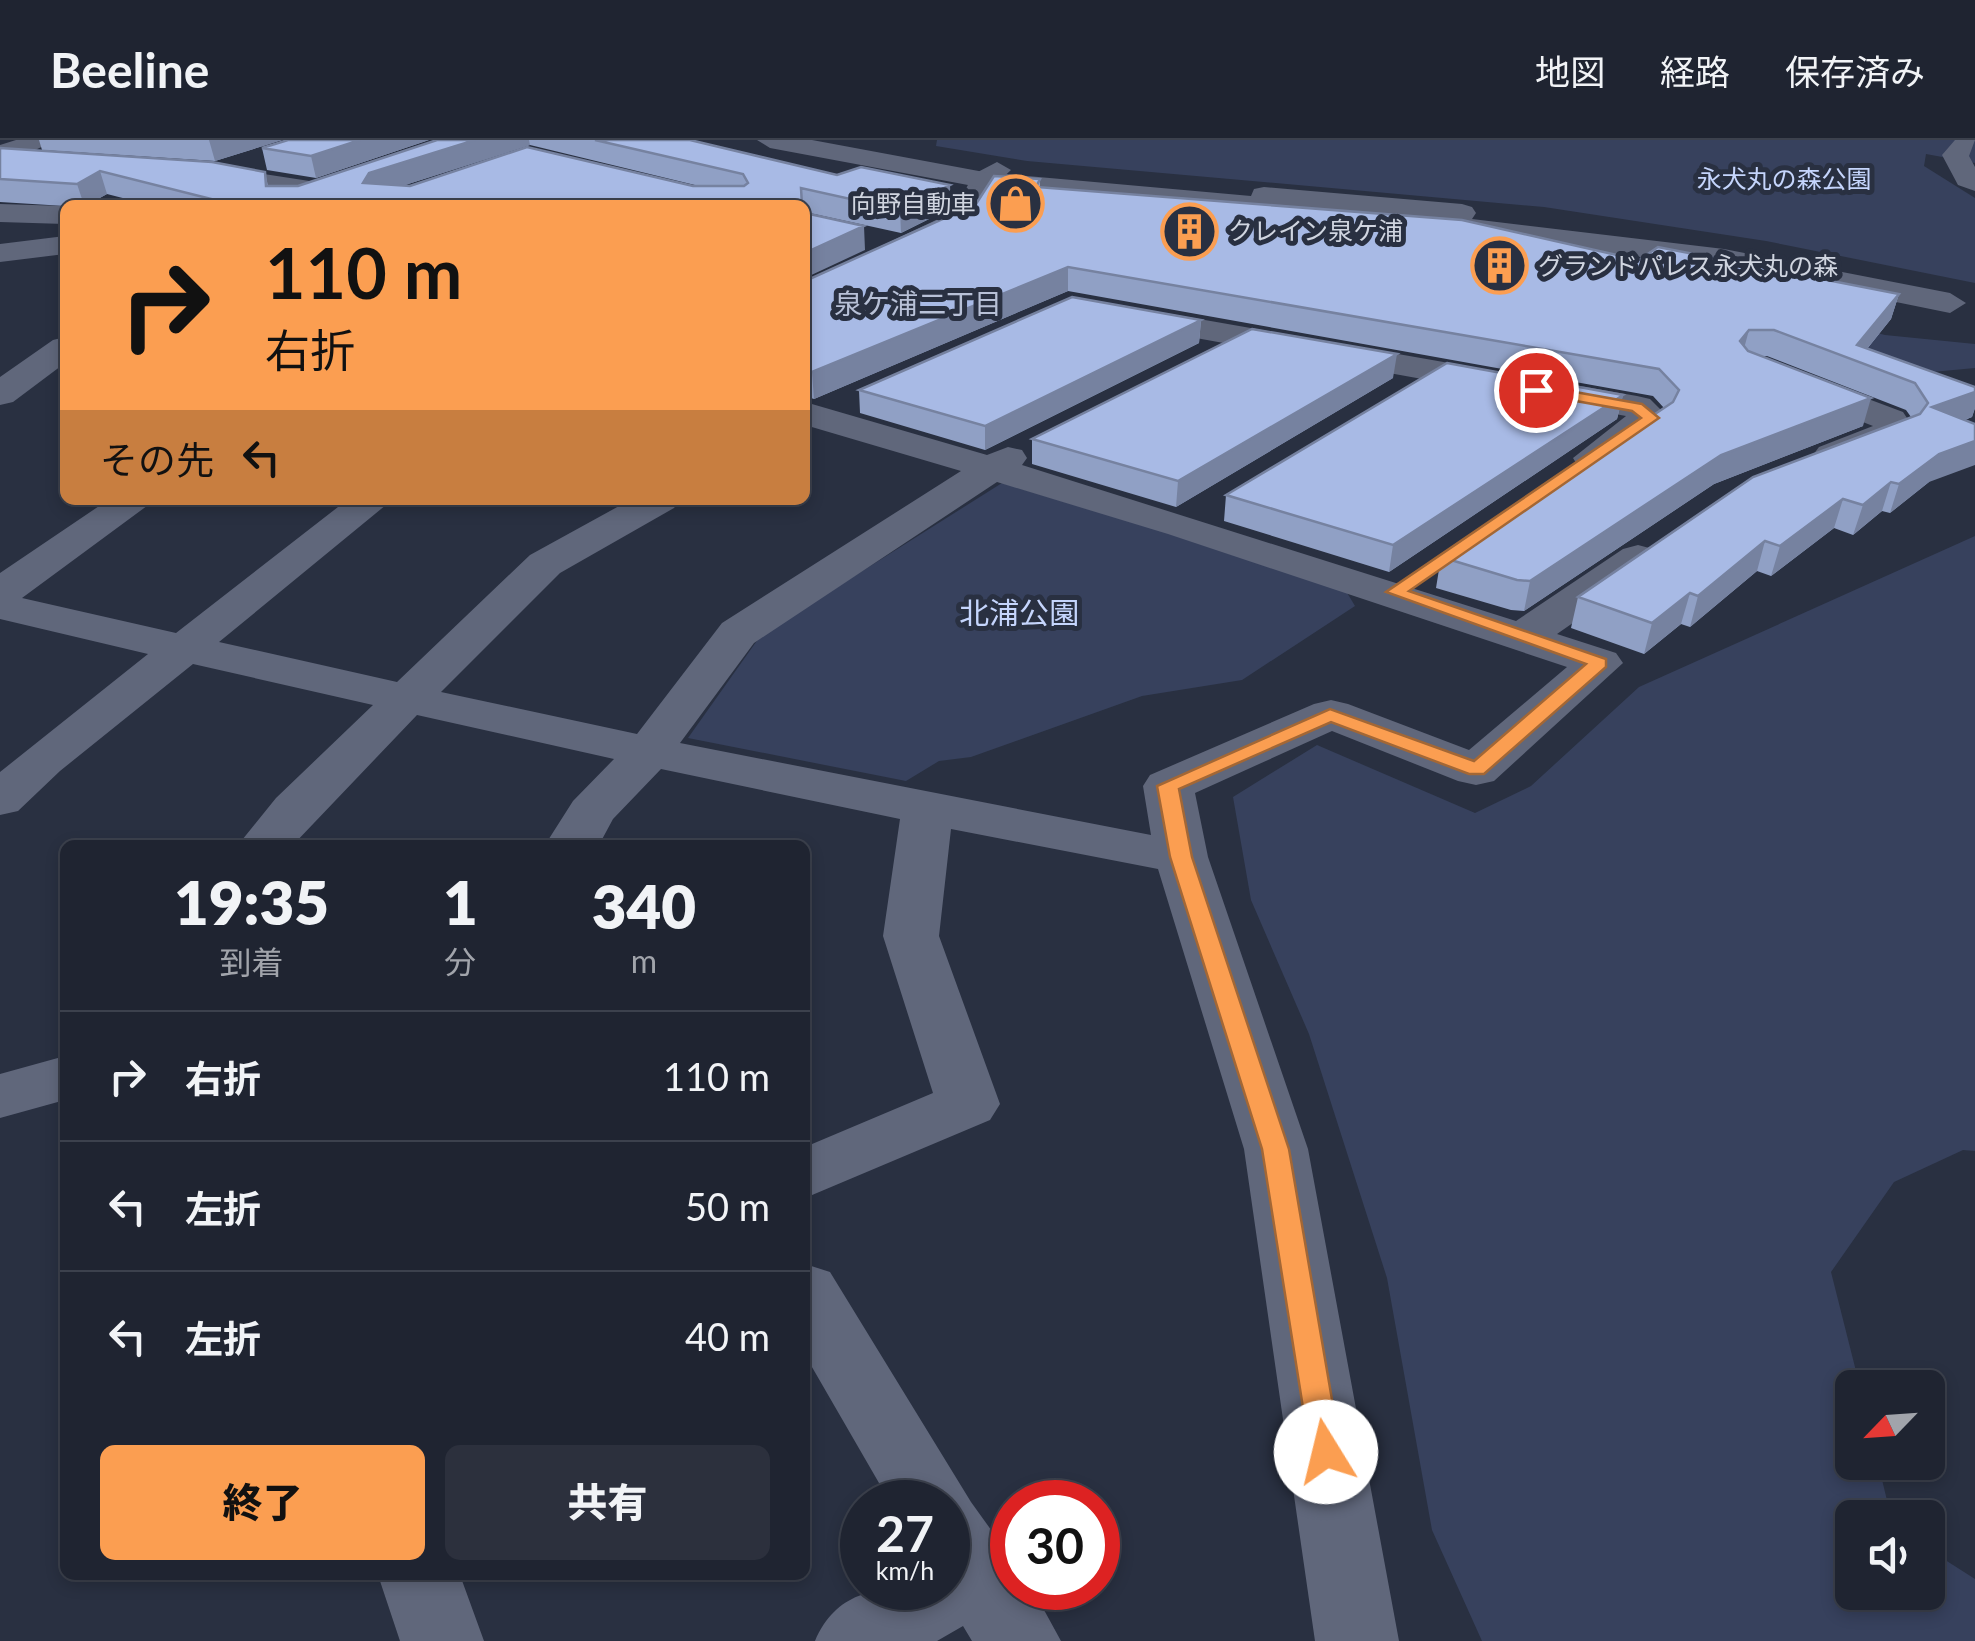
<!DOCTYPE html>
<html lang="ja">
<meta charset="utf-8">
<style>
:root{--surface:#1f2431;--page:#2c303d;--text:#f1f3f6;--muted:#a1a4ab;--line:#3c414d;--accent:#fb9e51}
body{margin:0;font-family:Lato,"Noto Sans JP",sans-serif;background:var(--page);color:var(--text);height:100vh;display:flex;flex-direction:column;font-size:38px;white-space:nowrap}
*{box-sizing:border-box;margin:0}
p{font-size:32px;color:var(--muted)}
.icon{flex:none;width:55px;height:55px;fill:none;stroke:currentColor;stroke-width:2;stroke-linecap:round;stroke-linejoin:round}
.map{position:relative;flex:1;overflow:hidden}
.sheet{position:absolute;left:60px;top:700px;width:750px;height:740px;display:flex;flex-direction:column;background:var(--surface);border-radius:15px;box-shadow:0 5px 15px #0003,0 0 0 2px var(--line)}
.sheet>*{flex:none}
.hud{position:absolute;left:60px;top:60px;width:750px;height:305px;border-radius:15px;box-shadow:0 5px 15px #0003,0 0 0 2px var(--line);background:#fb9e51;color:#111;overflow:hidden}
.needle{width:65px;rotate:245deg}
.buttons{position:absolute;left:1835px;top:1230px;display:grid;gap:20px}
.buttons a{display:grid;place-items:center;width:110px;height:110px;border-radius:15px;background:var(--surface);box-shadow:0 5px 15px #0003,0 0 0 2px var(--line);font-size:50px}
.speed{position:absolute;left:840px;top:1340px;display:flex;gap:20px;font-size:50px;font-weight:700;text-align:center}
.speed>*{display:grid;place-content:center;width:130px;height:130px;border-radius:50%;background:var(--surface);box-shadow:0 5px 15px #0003,0 0 0 2px var(--line);line-height:1}
.speed small{font-size:25px;font-weight:400}
.speed .limit{border:15px solid #d22;background:#fff;color:#111}
.pin{position:absolute;display:grid;place-items:center;width:85px;height:85px;color:#fff;margin:-42px;border:5px solid #fff;border-radius:50%;box-shadow:0 2px 10px #0007}
.me{position:absolute;width:110px;margin:-55px;rotate:351deg;stroke-linejoin:round;filter:drop-shadow(0 0 8px #0008)}
.turn{display:flex;align-items:center;gap:35px;height:210px;padding:0 40px;font-size:45px}
.turn .icon{width:130px;height:130px;stroke-width:2.5}
.turn b{display:block;font-size:70px;line-height:85px}
.then{display:flex;align-items:center;height:95px;padding:0 40px;background:#0003;gap:20px;font-size:38px}
.eta{display:flex;justify-content:space-evenly;align-items:center;height:170px;text-align:center}
.eta b{font-size:60px;font-weight:800;line-height:70px}
.button{display:flex;gap:20px;margin-top:auto;padding:20px 40px}
.button a{flex:1;height:115px;border-radius:15px;background:var(--accent);color:#111;font-size:40px;font-weight:800;line-height:115px;text-align:center}
.button a+a{background:var(--page);color:var(--text)}
ul{padding:0;list-style:none}
li{display:flex;align-items:center;gap:30px;height:130px;padding:0 40px;border-top:2px solid var(--line)}
li div{flex:1}
li b{display:block;font-size:38px}
li em{font-style:normal}
header{display:flex;align-items:center;gap:60px;box-sizing:border-box;height:140px;padding:0 50px;background:var(--surface);border-bottom:2px solid var(--line)}
header strong{font-size:48px}
nav{display:flex;gap:55px;margin-inline-start:auto;font-size:35px}
.map>svg:first-child{display:block}
</style>
<header>
<strong>Beeline</strong>
<nav><a>地図</a><a>経路</a><a>保存済み</a></nav>
</header>
<div class="map">
<svg width="1975" height="1501" viewBox="0 0 1975 1501">
<rect width="100%" height="100%" fill="#293041"/>
<path fill="#37415d" d="M937 0H1975V23L1926 14 1924 26 1975 58V143L1766 101 1544 67 1027 21 936 6Z
M1830 181 1885 195 1975 204V228L1900 235Z
M1002 343 1343 446 1355 466 1242 540 1142 556 971 617 939 621 906 641 688 598 761 495Z
M1975 396V1011L1963 1010 1894 1042 1831 1132 1860 1247 1852 1248V1322L1878 1323 1891 1377 1852 1378V1452H1928V1409L1975 1439V1501H1482L1432 1390 1387 1138 1309 894 1251 760 1233 657 1317 605 1475 673 1531 646 1639 547Z"/>
<g fill="none" stroke-linecap="round" stroke-linejoin="round">
<path fill="#60677b" fill-rule="evenodd" d="M16 0H56L29 13 67 14 80 22 67 30 0 26V5Z
M1955 0H1975L1969 16 1975 27V51L1958 45 1942 15Z
M997 22 1011 30 996 44 974 84 805 164V142L953 72 974 34Z
M193 23 316 42 330 50 316 58 183 37 179 31 183 25Z
M65 96V114L0 122V104Z
M1125 166 1637 256 1650 259 1669 278C1653 302 1607 333 1578 326L1573 318 1626 276 1113 183 1109 176 1113 169Z
M1799 233 1903 272 1915 290 1909 298 1845 323H1819L1813 315 1819 307 1873 286 1786 252 1781 244 1786 236Z
M805 262 987 315 1008 307 1022 310 1027 318 1022 325 1516 481 1623 409 1638 405 1653 409 1659 418 1653 427 1557 494 1616 513 1623 523 1494 641 1476 645 1458 641 1332 591 1195 653 1208 717 1308 1009 1399 1501H1315L1244 1009 1158 729 951 689 939 796 1000 964 990 980 805 1058V1007L933 953 883 796 900 679 661 629 613 679 599 705H545L573 661 614 619 417 575 293 705H238L276 658 373 565 193 524 60 631 18 671 0 675V632L148 514 0 479V433L108 360H155L22 458 176 493 347 360H392L219 502 397 542 530 415 630 360H680L674 368 560 433 441 552 637 594 722 483 961 331 805 285ZM997 342 1168 394 1567 527 1469 610 1348 564 1331 560 1314 564 1150 635 1143 646 1151 695 680 603 754 503Z
M65 916V960L0 978V934Z
M805 1124 830 1132 971 1362 1012 1419V1448H1032L1061 1501H972L963 1486 937 1501H815C841 1442 891 1448 948 1448V1362H890L805 1215Z
M378 1435H460L484 1501H400Z"/>
<path fill="#60677b" fill-rule="evenodd" d="M757 0H812L984 32 1251 56 1254 49 1264 47 1462 64 1472 67 1476 73 1472 79 1724 109 1950 153 1966 163 1950 173 1724 127 1425 91 1415 88 1410 82 1414 77 1314 68 1310 75 1300 78 984 48 770 8Z
M0 64 65 66V84L0 82Z
M65 197V223L13 262 0 265V237L53 200Z"/>
</g>
<path fill="#90a0c5" fill-rule="evenodd" d="M39 0H282L215 21 42 10Z
M429 0 316 38 267 30 262 8Z
M437 0H690L951 68 901 93 805 72V65H150L107 54 87 65 65 66 0 62V8L265 32 268 46H298ZM530 5 699 46 405 45Z
M1040 39V47L1639 120 1899 154 1891 179 1867 209 1975 247V268L1972 277 1965 280 1929 342 1890 373 1882 371 1853 395 1834 388 1771 436 1757 431 1690 487 1681 484 1644 514 1571 488 1578 457 1911 277 1906 270 1767 216H1762L1863 286 1714 344 1524 471 1511 470 1436 448 1441 417 1664 268 1653 256 1068 151 814 259 805 256V141Z
M1201 180 1199 203 985 310 860 273 859 250Z
M1393 238 1176 367 1032 324V299Z
M1623 255 1617 279 1389 432 1224 381 1226 355Z"/>
<path fill="#7682a0" d="M209 0H282L215 21Z
M360 0H429L316 38 311 16Z
M475 0H529L530 5 374 55 363 43 369 33Z
M100 31 107 54 87 65H84L77 44Z
M950 45 951 68 901 93 900 70Z
M864 86 865 110 805 138V113Z
M1068 127V151L814 259 812 232Z
M1899 154 1891 179 1857 221V205Z
M1201 180 1199 203 985 310V286Z
M1749 190 1742 216 1740 201Z
M1397 214 1393 238 1176 367 1178 341Z
M1975 252V268L1972 277 1923 295 1932 267Z
M1623 255 1617 279 1389 432 1393 405Z
M1871 258 1863 286 1714 344 1524 471 1530 441 1721 315Z
M1975 301V325L1929 342 1890 373 1899 344 1939 314Z
M1891 342 1882 371 1853 395 1863 365Z
M1843 359 1834 388 1771 436 1780 406Z
M1765 401 1757 431 1690 487 1698 456Z
M1690 453 1681 484 1644 514 1652 483Z"/>
<path fill="#a8bae5" stroke="#7682a0" stroke-width="2.5" d="M288 0H360L311 16 262 8Z
M437 0H475L369 33 363 43 410 46 527 7 693 46H744L748 43 743 34 595 0H690L837 35 861 27 950 45 900 70 801 48 802 65H235L100 31 77 44 0 39V8L212 22 265 32 266 46H298Z
M994 36 1040 39 1036 47 1462 80 1639 120 1658 107 1899 154 1857 205 1975 247V252L1932 267 1975 284V301L1939 314 1899 344 1891 342 1863 365 1843 359 1780 406 1765 401 1698 456 1690 453 1652 483 1578 457 1753 337 1920 274 1928 263 1915 243 1774 190H1749L1740 201 1748 211 1871 258 1721 315 1530 441 1517 440 1441 417 1673 262 1679 250 1659 229 1068 127 812 232 805 230V141L976 64Z
M805 73 864 86 805 113Z
M1072 157 1201 180 985 286 859 250Z
M1252 189 1397 214 1178 341 1032 299Z
M1447 223 1623 255 1393 405 1226 355Z"/>
<path fill="#fb9e51" stroke="#a36735" stroke-width="2.5" d="M1536 245 1642 264 1659 278 1409 451 1606 519V527L1484 634H1469L1331 582 1179 649 1192 717 1289 1009 1341 1312 1337 1321 1326 1325 1314 1321 1310 1312 1262 1009 1170 717 1157 646 1330 569 1474 621 1586 524 1386 452 1641 278 1632 271 1531 253 1528 250Z"/>
<defs>
<symbol id="shop-ring" viewBox="-11 -11 22 22"><circle r="9.5" fill="#293041" stroke="#fb9e51" stroke-width="1.5"/><path d="M-5-2.5h2.3a2.7 3.5 0 0 1 5.4 0H5L5.5 6h-11ZM-1.5-2.5h3a1.5 2.3 0 0 0-3 0Z" fill="#fb9e51"/></symbol>
<symbol id="building-ring" viewBox="-11 -11 22 22"><circle r="9.5" fill="#293041" stroke="#fb9e51" stroke-width="1.5"/><path d="M-4-6H4V6H1V3H-1V6H-4ZM-2.5-4.3h1.7v1.8h-1.7ZM.8-4.3h1.7v1.8H.8ZM-2.5-1h1.7V.8h-1.7ZM.8-1h1.7V.8H.8Z" fill="#fb9e51"/></symbol>
</defs>
<g fill-rule="evenodd">
<use href="#shop-ring" x="984" y="32" width="63" height="63"/>
<use href="#building-ring" x="1158" y="60" width="63" height="63"/>
<use href="#building-ring" x="1468" y="94" width="63" height="63"/>
</g>
<g text-anchor="middle" stroke-width="10" stroke-linejoin="round" paint-order="stroke">
<g font-size="25" fill="#c5d5fc" stroke="#293041">
<text x="1784" y="48">永犬丸の森公園</text>
</g>
<g font-size="25" fill="#d0d5e0" stroke="#293041" text-anchor="start">
<text x="976" y="73" text-anchor="end">向野自動車</text>
<text x="1228" y="100">クレイン泉ケ浦</text>
<text x="1538" y="135">グランドパレス永犬丸の森</text>
</g>
<g font-size="28" fill="#b8c1d7" stroke="#293041">
<text x="918" y="174">泉ケ浦二丁目</text>
</g>
<g font-size="30" fill="#c5d5fc" stroke="#293041">
<text x="1019" y="484">北浦公園</text>
</g>
</g>
</svg>
<div class="buttons">
<a><svg class="needle" viewBox="-14 -14 28 28"><path d="M0-13l5 13h-10z" fill="#e53935"/><path d="M0 13l5-13h-10z" fill="#a1a4ab"/></svg></a>
<a><svg class="icon" aria-label="sound" viewBox="0 0 24 24"><path d="M4 9h4l5-4v14l-5-4H4zM17 9q2 3 0 6"/></svg></a>
</div>
<div class="speed"><div>27<small>km/h</small></div><div class="limit">30</div></div>
<div class="pin" style="left:1536px;top:250px;background:#d93025"><svg class="icon" aria-label="arrive" viewBox="0 0 24 24"><path d="M6 21V4h12l-3 4 3 4H6"/></svg></div>
<svg class="me" style="left:1326px;top:1312px" viewBox="-20 -20 40 40"><circle r="19" fill="#fff"/><path d="M0-13L10 11 0 6-10 11z" fill="#fb9e51"/></svg>
<div class="hud">
<div class="turn"><svg class="icon" aria-label="right" viewBox="0 0 24 24"><path d="M7 20v-9h11M14 6l5 5-5 5"/></svg><div><b>110 m</b>右折</div></div>
<div class="then">その先<svg class="icon" aria-label="left" viewBox="0 0 24 24"><path d="M17 20v-9H6M10 6l-5 5 5 5"/></svg></div>
</div>
<section class="sheet">
<div class="eta">
<div><b>19:35</b><p>到着</p></div>
<div><b>1</b><p>分</p></div>
<div><b>340</b><p>m</p></div>
</div>
<ul>
<li><svg class="icon" aria-label="right" viewBox="0 0 24 24"><path d="M7 20v-9h11M14 6l5 5-5 5"/></svg><div><b>右折</b></div><em>110 m</em></li>
<li><svg class="icon" aria-label="left" viewBox="0 0 24 24"><path d="M17 20v-9H6M10 6l-5 5 5 5"/></svg><div><b>左折</b></div><em>50 m</em></li>
<li><svg class="icon" aria-label="left" viewBox="0 0 24 24"><path d="M17 20v-9H6M10 6l-5 5 5 5"/></svg><div><b>左折</b></div><em>40 m</em></li>
</ul>
<div class="button"><a>終了</a><a>共有</a></div>
</section>
</div>
